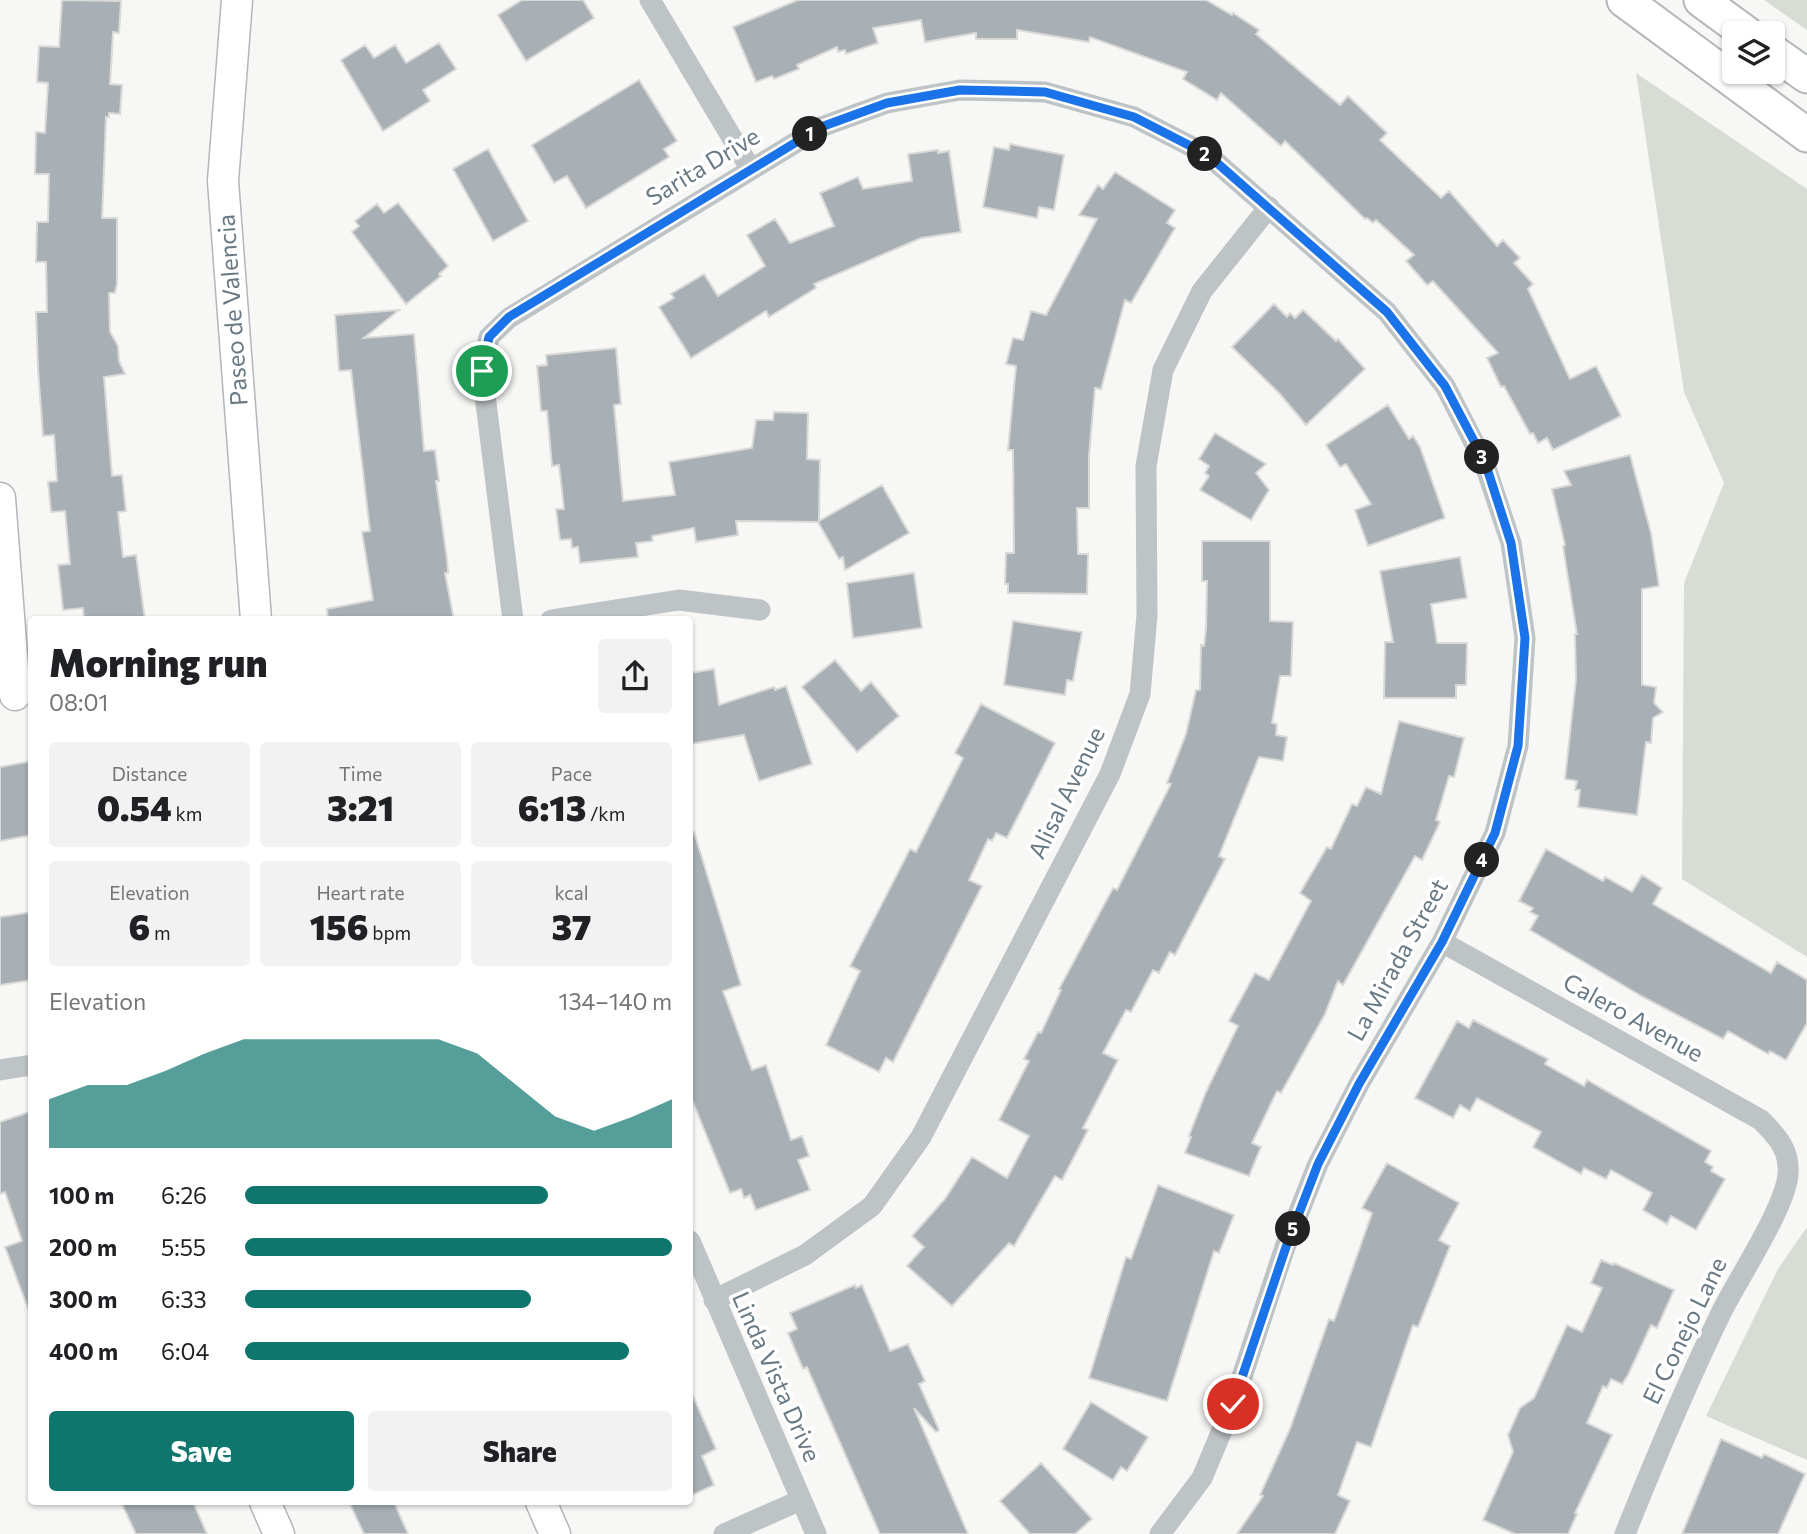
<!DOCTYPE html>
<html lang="en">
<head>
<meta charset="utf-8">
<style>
	:root { --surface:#fff; --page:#f2f2f2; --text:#202124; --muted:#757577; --accent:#0f766e }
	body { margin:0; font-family:Commissioner,sans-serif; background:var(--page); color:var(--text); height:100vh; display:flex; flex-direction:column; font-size:26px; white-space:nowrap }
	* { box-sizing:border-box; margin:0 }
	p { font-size:23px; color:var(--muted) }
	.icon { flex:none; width:38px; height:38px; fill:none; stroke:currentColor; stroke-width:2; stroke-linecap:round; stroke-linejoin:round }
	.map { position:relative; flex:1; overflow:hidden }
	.panel { position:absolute; left:28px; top:616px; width:665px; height:889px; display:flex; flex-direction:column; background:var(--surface); border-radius:7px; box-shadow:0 2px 5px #0004 }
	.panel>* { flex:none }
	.buttons { position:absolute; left:1722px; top:21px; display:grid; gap:14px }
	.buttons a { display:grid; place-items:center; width:63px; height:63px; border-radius:7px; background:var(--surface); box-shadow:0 2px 5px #0004; font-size:35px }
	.pin { position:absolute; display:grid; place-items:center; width:60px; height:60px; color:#fff; margin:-30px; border:4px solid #fff; border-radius:50%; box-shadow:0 2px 7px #0007 }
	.km { position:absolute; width:35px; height:35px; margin:-18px; border-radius:50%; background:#222; color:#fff; font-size:19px; line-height:35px; text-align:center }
	.round { display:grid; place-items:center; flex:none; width:74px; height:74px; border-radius:7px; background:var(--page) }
	.overview { display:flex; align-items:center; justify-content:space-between; height:119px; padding:0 21px }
	h1 { font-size:38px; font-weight:800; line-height:52px }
	.stats { display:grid; grid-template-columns:repeat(3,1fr); gap:10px; height:119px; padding:7px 21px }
	.stats div { display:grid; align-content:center; border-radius:7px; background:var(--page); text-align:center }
	.stats b { font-size:35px; font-weight:800 }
	.stats small { font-size:19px; font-weight:400 }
	.stats p { font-size:19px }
	.chart { height:196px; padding:14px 21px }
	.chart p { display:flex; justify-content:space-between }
	.chart svg { width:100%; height:126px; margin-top:7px; fill:var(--accent); opacity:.7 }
	.button { display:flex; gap:14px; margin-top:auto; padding:14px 21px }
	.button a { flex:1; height:80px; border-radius:7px; background:var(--accent); color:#fff; font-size:28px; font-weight:800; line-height:80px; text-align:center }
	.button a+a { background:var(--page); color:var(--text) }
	ul { padding:0 21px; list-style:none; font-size:23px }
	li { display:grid; grid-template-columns:112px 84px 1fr; align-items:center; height:52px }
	li i { height:18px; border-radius:9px; background:var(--accent) }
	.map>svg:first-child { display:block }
</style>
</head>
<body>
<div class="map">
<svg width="1807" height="1534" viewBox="0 0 1807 1534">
	<rect width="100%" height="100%" fill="#f7f7f5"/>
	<path fill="#d7dcd4" d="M1764,0H1807V30Z
		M1636,73L1807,189V957L1682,879L1684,583L1724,483L1684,392Z
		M1807,1227V1460L1706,1416L1778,1269Z"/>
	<path fill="#a8b0b5" stroke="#d9d9d7" stroke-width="2" d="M62,0L121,1L119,33L113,32L110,84L122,85L120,114L109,113V117H106L102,218H117V284L115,293H109L110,332L118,346L119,361L125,374L104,377L112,476L122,475L126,511L118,512L123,557L136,555L145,620H84L83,608L63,610L58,565L70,564L65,511L51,512L48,482L57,481L54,435L43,436L38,369L36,312H47L46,262H36L37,222H48L49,174H35L36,132L45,133L48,83L37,82L39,46L59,47Z
		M522,0H583L594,18L526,61L498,15Z
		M798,0H1206L1232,15L1233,13L1259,30L1256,34L1340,105L1348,96L1387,133L1380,140L1441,198L1449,191L1497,246L1503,240L1520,258L1514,263L1533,284L1528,289L1570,379L1596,366L1621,416L1553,450L1547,438L1538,443L1533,433L1530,434L1504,386L1501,387L1487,358L1498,353L1433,281L1427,285L1406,261L1414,255L1376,220L1373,223L1367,218L1365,219L1285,141L1281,146L1221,93L1217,100L1183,79L1187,72L1090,37L1089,42L1017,30V39H976V33L925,42L921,20L873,28L878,43L846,54L845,50L838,52L837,47L797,65L799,69L774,79L772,76L756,82L733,27Z
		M439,43L456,69L423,90L430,101L383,131L341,60L365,45L374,58L395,45L406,63Z
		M639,80L677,141L664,149L669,157L586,208L567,176L554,183L532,145Z
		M1010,144L1064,155L1054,210L1039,207L1037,218L983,207L994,147L1009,150Z
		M488,149L528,221L493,241L453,169Z
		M938,150V153L949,151L961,232L921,238L814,284L816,288L769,317L766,311L691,358L659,307L674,298L671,294L704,274L718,296L765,266L747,235L775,219L790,243L834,226L820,193L858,177L863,189L912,181L908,154Z
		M1115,172L1175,210L1167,223L1175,228L1131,303L1125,300L1101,389L1095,388L1089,456V508H1077L1078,554H1088L1087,594L1008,593V584H1005L1006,553H1014L1013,450H1008L1016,366L1006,364L1013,338L1023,340L1031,311L1046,315L1097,219L1079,215L1098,185L1103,189Z
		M398,203L448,266L439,274L441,276L406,304L352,232L359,226L355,221L377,204L384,213Z
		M1274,304L1287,317L1290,313L1295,318L1303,310L1336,341L1338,339L1365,369L1306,425L1280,394L1232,347Z
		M399,310L364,338L414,334L424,451L435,450L439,481H436L447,559L448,573H445L454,620H328L327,609L373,600L362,532L370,531L351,370L339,371L335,315Z
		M616,348L621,404L614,405L623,501L675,495L669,462L752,448L756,420H773L774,412L808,413L807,459L820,460L819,521L882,485L909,533L845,570L843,557L839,559L818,522L736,521L738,535L696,542L694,528L652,536L653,541L636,543L638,557L580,563L578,547L572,548L571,539L560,540L556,509H564L559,465L552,466L547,411H541L537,366L547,365L546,355Z
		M1388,405L1409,439L1413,436L1420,447L1445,518L1368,546L1355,510L1371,504L1346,464L1340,467L1326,445Z
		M1215,433L1266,464L1256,473L1269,490L1251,520L1200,490L1209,476L1205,473L1209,466L1199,459Z
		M1630,455L1651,533L1659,586L1642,589V685L1656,687L1654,703L1663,712L1653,718L1651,743L1646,742L1637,815L1578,807L1580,790H1575L1577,781L1565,779L1576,679L1575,634H1577L1563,546L1565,545L1552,489L1571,485L1564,471Z
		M1202,541H1270V621L1293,622L1291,676H1280L1272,723L1277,724L1276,735L1287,737L1283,761L1259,757L1219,856L1225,859L1175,955L1170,952L1159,973L1153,970L1131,1012L1126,1010L1103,1053L1118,1060L1083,1128L1088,1130L1062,1180L1055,1176L1014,1246L1009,1243L952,1306L907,1266L924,1247L912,1236L945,1199L972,1157L1007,1178L1029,1136L999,1120L1029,1061L1024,1059L1038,1032L1041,1033L1061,990L1059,989L1113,888L1117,890L1171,784L1167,783L1186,734L1196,690H1200L1201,645L1204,646L1206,629L1207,581H1202Z
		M1460,557L1467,598L1431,604L1437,643H1467L1466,685H1456V698H1384L1385,642H1393L1380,571Z
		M914,573L922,628L853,638L847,583Z
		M1013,621L1082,632L1073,681L1067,680L1065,695L1004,685Z
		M835,660L861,691L871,682L899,716L857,752L802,687Z
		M714,669L719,705L774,687L775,690L786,686L812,764L759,781L744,735L690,744V673Z
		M981,704L1055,743L1007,838L996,833L992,841L988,839L969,880L982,886L893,1062L886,1058L879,1072L826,1045L860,971L850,966L910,849L916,852L963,758L955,753Z
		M1399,721L1464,738L1454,777L1449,776L1436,820L1440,822L1422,860L1415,856L1343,985L1338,981L1325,1014L1281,1093L1277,1091L1252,1143L1261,1147L1249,1176L1185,1153L1191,1137L1189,1136L1206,1092L1238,1026L1229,1021L1255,973L1269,980L1311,901L1300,893L1327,847L1331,849L1352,804L1357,806L1366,787L1381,794Z
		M32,761V835L0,841V767Z
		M694,832L741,985L723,991L752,1070L766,1065L791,1140L802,1136L809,1156L798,1160L810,1190L756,1210L750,1195L744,1198L741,1189L730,1193L690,1095V833Z
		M1546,849L1603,881L1605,877L1632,892L1642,875L1662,888L1653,904L1771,973L1777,962L1807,980V1023L1786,1060L1770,1051L1768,1054L1728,1031L1723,1039L1643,997L1530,930L1538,916L1530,912L1533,908L1519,901Z
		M32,912V980L0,985V917Z
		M1473,1020L1548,1059L1545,1064L1584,1086L1587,1080L1711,1151L1705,1162L1713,1167L1711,1171L1725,1179L1696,1230L1671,1216L1667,1224L1643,1210L1652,1193L1611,1170L1606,1179L1584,1168L1581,1174L1533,1147L1541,1132L1477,1098L1470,1111L1460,1105L1453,1118L1415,1098L1457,1021L1469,1028Z
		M32,1111V1310L29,1311L5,1247L22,1241L5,1192L0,1194V1122Z
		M1387,1163L1459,1203L1439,1240L1450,1246L1418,1327L1413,1325L1371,1447L1357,1442L1338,1495L1350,1501L1335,1534H1237L1263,1496L1260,1495L1290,1429L1329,1319L1334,1321L1372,1213L1362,1208Z
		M1158,1185L1234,1215L1219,1253L1214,1251L1167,1401L1089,1378L1126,1257L1131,1259Z
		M1601,1260L1613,1265L1614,1263L1674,1290L1657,1328L1651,1325L1628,1375L1622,1384L1611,1379L1607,1388L1603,1386L1587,1423L1612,1435L1575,1513L1577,1514L1568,1534H1515L1483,1520L1513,1452L1508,1435L1520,1408L1534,1398L1567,1325L1582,1332L1602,1288L1591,1283Z
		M855,1285L856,1288L862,1285L890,1351L908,1344L925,1381L919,1384L939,1430L936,1432L914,1408L968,1534H880L807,1367L803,1369L788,1333L797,1329L790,1313Z
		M690,1389L716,1449L702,1456L714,1485L690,1496Z
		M1091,1402L1148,1437L1127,1471L1121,1467L1113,1480L1063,1449Z
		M1721,1439L1762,1458L1764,1454L1805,1474L1778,1534H1682Z
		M1041,1463L1092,1519L1075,1534H1030L1000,1501Z
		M121,1502H193L207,1534H136Z
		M349,1502H394L408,1534H364Z"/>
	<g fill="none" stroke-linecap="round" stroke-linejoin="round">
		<g stroke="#b1b7bb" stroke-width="33">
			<path id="secondary" d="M237,0L223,181L256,620
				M0,498L15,695
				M265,1502L279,1534
				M541,1502L555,1534"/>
		</g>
		<g stroke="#b2b7bb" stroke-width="37">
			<path id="primary" d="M1624,0L1807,135
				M1701,0L1746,33
				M1773,52L1807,76"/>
		</g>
		<path stroke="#bec3c6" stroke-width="21" d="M650,0L750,168
			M513,620L482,371L489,337L509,318L821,127L887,103L960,90L1045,92L1134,117L1208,155L1387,312L1445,386L1484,462L1511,543L1525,638L1518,746L1495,833L1442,942L1359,1084L1318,1164L1285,1247L1233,1404L1202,1478L1160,1534
			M551,620L679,600L760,610
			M1442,942L1761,1120C1777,1136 1790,1150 1788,1174C1786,1207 1737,1280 1721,1313C1686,1385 1655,1459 1625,1534
			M0,1070L32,1065
			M690,1241L816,1534
			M714,1300L805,1255L872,1206L921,1137L1110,774L1140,694L1147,615L1146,466L1163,370L1202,291L1269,207
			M724,1534L801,1500"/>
		<use href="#secondary" stroke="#fff" stroke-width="30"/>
		<use href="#primary" stroke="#fff" stroke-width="33"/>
	</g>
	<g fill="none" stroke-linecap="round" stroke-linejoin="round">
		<g stroke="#fff" stroke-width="14">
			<path id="route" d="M482,371L489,337L509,317L821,127L887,103L960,90L1045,92L1134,117L1208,155L1387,312L1445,386L1485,462L1511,543L1525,638L1518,746L1495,833L1442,942L1359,1084L1318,1164L1286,1247L1233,1404"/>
		</g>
		<use href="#route" stroke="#1a73e8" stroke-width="9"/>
	</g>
	<g text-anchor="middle" stroke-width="7" stroke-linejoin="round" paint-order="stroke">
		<g font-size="24" fill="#687984" stroke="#fff">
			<text transform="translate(703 167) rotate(-31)" y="8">Sarita Drive</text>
			<text transform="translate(233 310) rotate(-94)" y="8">Paseo de Valencia</text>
			<text transform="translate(1067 793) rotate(-64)" y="8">Alisal Avenue</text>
			<text transform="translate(1398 960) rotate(-61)" y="8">La Mirada Street</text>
			<text transform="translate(1633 1018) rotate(29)" y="8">Calero Avenue</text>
			<text transform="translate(1685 1331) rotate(-64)" y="8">El Conejo Lane</text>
			<text transform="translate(776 1377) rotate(66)" y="8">Linda Vista Drive</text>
		</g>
	</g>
</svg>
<div class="buttons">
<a><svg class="icon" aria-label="layers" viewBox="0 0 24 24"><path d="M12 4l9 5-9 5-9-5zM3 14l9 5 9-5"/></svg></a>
</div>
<div class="pin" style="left:482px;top:371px;background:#1e9e55"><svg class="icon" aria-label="arrive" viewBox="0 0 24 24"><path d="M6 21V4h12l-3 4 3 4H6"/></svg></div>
<div class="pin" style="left:1233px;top:1404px;background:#d93025"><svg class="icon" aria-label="check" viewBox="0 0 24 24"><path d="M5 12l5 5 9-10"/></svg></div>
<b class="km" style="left:810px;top:134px">1</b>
<b class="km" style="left:1205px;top:154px">2</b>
<b class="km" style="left:1482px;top:457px">3</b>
<b class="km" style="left:1482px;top:860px">4</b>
<b class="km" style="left:1293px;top:1229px">5</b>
<section class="panel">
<div class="overview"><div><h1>Morning run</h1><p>08:01</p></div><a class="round"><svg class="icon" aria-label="share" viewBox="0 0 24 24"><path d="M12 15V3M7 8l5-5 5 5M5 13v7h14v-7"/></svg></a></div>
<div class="stats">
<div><p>Distance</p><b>0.54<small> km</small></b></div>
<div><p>Time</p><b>3:21</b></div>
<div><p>Pace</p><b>6:13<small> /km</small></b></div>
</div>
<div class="stats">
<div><p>Elevation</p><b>6<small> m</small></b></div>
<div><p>Heart rate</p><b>156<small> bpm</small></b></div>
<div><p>kcal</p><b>37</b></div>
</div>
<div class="chart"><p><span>Elevation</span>134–140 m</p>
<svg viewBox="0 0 160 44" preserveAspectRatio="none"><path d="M0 44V27L10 22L20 22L30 17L40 11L50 6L60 6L70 6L80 6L90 6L100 6L110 11L120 22L130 33L140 38L150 33L160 27V44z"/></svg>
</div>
<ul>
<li><b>100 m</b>6:26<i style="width:71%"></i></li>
<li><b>200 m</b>5:55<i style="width:100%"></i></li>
<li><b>300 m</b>6:33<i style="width:67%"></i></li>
<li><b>400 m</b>6:04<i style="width:90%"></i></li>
</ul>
<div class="button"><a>Save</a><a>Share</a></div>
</section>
</div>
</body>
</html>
